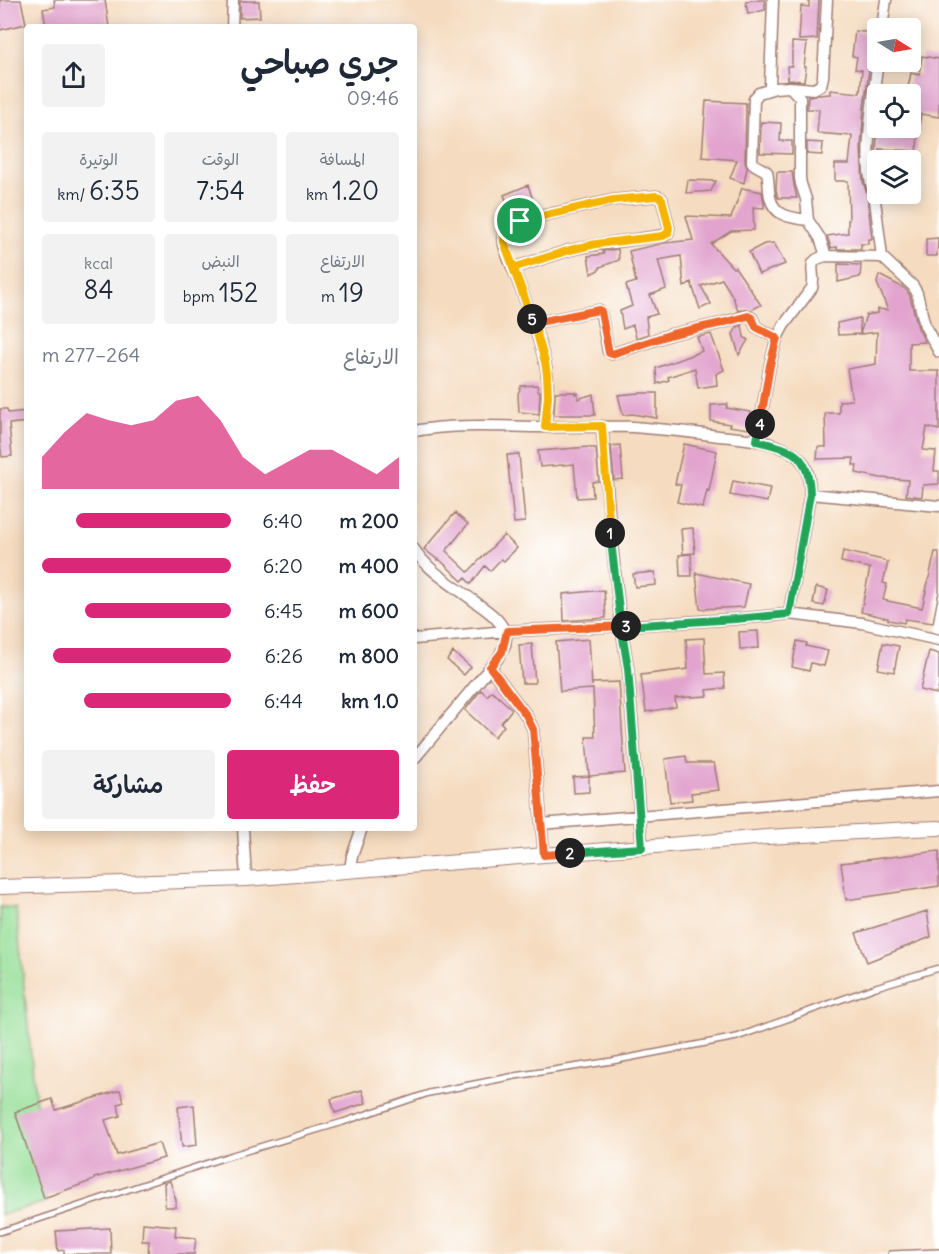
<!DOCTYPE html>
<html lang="ar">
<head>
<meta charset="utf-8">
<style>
	:root { --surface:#fff; --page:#f2f2f3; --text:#1f2937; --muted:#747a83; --accent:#db2777 }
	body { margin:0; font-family:Delius,"Playpen Sans Arabic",sans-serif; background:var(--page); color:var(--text); direction:rtl; height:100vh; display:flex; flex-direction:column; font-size:22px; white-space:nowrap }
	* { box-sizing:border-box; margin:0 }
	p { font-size:20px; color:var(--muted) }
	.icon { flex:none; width:33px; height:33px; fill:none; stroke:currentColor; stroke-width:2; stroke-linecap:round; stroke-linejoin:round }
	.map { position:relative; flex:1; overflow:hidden; direction:ltr }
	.side { position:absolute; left:24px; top:24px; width:393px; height:807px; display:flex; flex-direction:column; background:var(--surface); border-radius:6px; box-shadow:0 3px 15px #0003; direction:rtl }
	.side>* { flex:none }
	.needle { width:39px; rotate:101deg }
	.tools { position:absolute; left:867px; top:18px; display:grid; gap:12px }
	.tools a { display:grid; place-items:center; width:54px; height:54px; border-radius:6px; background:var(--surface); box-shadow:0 3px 15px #0003; font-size:30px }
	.pin { position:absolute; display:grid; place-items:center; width:51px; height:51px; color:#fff; margin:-26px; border:3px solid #fff; border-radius:50%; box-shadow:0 2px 6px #0007 }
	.km { position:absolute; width:30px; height:30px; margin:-15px; border-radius:50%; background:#222; color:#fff; font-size:16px; line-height:30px; text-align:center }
	.round { display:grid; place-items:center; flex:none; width:63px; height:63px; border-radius:6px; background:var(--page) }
	.head { display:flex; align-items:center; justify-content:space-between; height:102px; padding:0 18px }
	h1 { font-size:33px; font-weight:600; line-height:45px }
	.figures { display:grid; grid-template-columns:repeat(3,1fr); gap:9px; height:102px; padding:6px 18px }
	.figures div { display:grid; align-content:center; border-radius:6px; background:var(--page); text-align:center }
	.figures b { font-size:26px; font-weight:600 }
	.figures small { font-size:16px; font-weight:400 }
	.figures p { font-size:16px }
	.chart { height:168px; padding:12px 18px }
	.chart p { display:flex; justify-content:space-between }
	.chart svg { width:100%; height:108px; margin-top:6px; fill:var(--accent); opacity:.7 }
	.button { display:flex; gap:12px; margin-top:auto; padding:12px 18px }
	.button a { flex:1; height:69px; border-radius:6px; background:var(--accent); color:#fff; font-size:24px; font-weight:600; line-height:69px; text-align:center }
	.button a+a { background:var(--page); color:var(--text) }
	ul { padding:0 18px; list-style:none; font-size:20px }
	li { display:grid; grid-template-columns:96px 72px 1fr; align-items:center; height:45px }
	li i { height:15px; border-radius:8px; background:var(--accent) }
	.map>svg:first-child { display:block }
</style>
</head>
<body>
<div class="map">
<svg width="939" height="1254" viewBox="0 0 939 1254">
	<rect width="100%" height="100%" fill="#fff"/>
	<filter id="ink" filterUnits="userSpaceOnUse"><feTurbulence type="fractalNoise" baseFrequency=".0167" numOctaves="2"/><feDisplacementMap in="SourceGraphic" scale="12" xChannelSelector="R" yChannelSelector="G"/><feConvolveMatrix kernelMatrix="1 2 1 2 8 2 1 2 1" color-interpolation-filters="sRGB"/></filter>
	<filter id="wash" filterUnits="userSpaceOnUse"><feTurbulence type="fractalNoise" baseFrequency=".008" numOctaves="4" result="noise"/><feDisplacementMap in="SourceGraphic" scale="24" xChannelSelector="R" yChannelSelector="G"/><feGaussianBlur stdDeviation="1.35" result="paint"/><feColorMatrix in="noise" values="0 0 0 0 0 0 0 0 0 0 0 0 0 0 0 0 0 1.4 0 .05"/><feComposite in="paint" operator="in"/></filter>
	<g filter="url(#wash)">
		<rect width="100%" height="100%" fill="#f5dbbf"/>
		<path fill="#98df99" stroke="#717f62" stroke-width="1.5" d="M0,907L16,908L46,1202L0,1215Z"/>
		<g id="blocks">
			<path fill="#e2a4ce" d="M0,0H21L26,24L0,30Z
				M54,0H105L109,27H46L43,9L55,7Z
				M752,0H765V10L748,14L746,2Z
				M809,0H819L817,39L799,40L801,6L809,7Z
				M240,1H259L260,17L240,18Z
				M855,31L874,33L864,108L861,147L863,181L867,194L872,239H868V244H861V249H837V247L831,248L827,236L848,233V220H849L848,181H835V164H849L852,136L817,133L819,109H807L808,96L830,94V90L860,93L862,70L855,69L857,57L852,56Z
				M792,42L807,43L804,67H806L804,81L788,80L787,66H792Z
				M922,56L939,59V117L921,114L918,133L917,151L879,149L878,178L876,148L878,125V128H910V93L907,92L911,73L919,75Z
				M706,101L746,103L745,162L747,168L744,183L730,178L737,160L702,157Z
				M761,122L781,123L780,141H792V154L760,153Z
				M807,142L823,143L822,155L807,154Z
				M777,172H792L794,185L797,198H778L776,190Z
				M688,180L716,181L711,191L686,193Z
				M528,185L535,206L512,215L504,195Z
				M742,188L762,192L764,203V208L753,207L754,230L731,231L711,244L733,268L735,267L761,305L751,310L745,309L738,311L733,297L722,279L701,286L711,304L700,309L691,282L684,287L681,256L658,260L666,289L650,295L657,314L646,317L648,334L636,338L633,325L623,329L620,311L632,306L626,285L636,282L629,251L664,243L693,240L686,216L731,218Z
				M938,238L937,256H926V239Z
				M774,243L785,264L759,274L749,252L764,244Z
				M618,249L619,260L600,267V269L591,274L588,256L604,254L603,251Z
				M838,264L861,265L860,277L838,282Z
				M879,275L904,288L907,291L910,296L918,328L925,342L909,343V371H939V430L927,427L923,450L936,451L934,471H939V484L923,485L922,497L906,495L908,480L881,478L856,473L857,465H853L854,458L817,459L818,447H826L825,413H839V401L852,400L847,369L876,364L877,332L860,334L866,315L877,313V309L888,310L877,283Z
				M860,318V334L838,335L837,323Z
				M742,325L744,337L748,340L739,355L733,334L737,327Z
				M711,334L724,370L716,374L717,385L698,388L695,368L668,377L669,380L657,384L656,368L702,351L697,337Z
				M537,385L538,391H540L539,414L519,412L518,394L521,386Z
				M555,392H575V394L578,393V399L593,394L595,415H554Z
				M638,393H657V418L632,414L623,415L618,395Z
				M728,404L726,408L751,412L748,429L729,426L730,424L711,421V405Z
				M0,409H7L8,413L27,411V422L9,424L12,456L2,457L0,442Z
				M684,444L717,451L709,491L707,490L703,508L677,502L681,485L675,484Z
				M620,445L623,479L614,480L611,446Z
				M589,447L590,448H596L599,481L592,482L593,497L577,498L574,464L540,467L538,451Z
				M519,454L525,522L514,523L507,455Z
				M733,481L770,488L767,502L730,495Z
				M455,513L468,524L446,551L468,572L504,535L517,548L504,561L501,559L490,571L485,566L471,584L465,578L462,581L439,559L438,560L424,549Z
				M693,528L695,553L683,554L681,529Z
				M843,551L883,560V561L888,562L883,583L887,584L883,600L922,608L935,552H939V591L933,623L905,619L904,623L888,620V618L861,612L870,568L841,562Z
				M691,554L692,576H680L679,555Z
				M655,572L656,585L635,587L633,574Z
				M696,573L749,584L744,607L700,609Z
				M816,587L828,590L824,606L813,604Z
				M604,590L606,618L564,621L563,594Z
				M758,631L759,648L740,649L739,632Z
				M704,638L706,674L724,673L725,688L707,690L708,696L675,698L676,707L646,712L641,675L688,669L686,639Z
				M589,639L592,686V683L619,682L625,773L589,776L586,737H595L593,689L560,691L556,642Z
				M797,641L807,643L806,646L828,651L824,666L811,663L809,671L792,667Z
				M883,643L899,646L894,672L878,669Z
				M532,644L535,683H522L519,645Z
				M929,651L939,654V686L937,694L920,690Z
				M453,652L471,667L464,675L447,660Z
				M481,690L487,696L492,691L512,709L501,723L504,726L494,737L465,710Z
				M686,756L687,763H714L719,790L691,793L692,800L670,802L665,759Z
				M589,776V792L574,793L573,777Z
				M939,851V886L846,900L841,863Z
				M927,911L931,937L867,962L856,933Z
				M120,1090L124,1102L118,1104L120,1116L105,1120L117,1155L159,1143L164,1158L94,1178V1180L44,1198L15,1112L52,1099L56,1110Z
				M362,1090L366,1103L335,1113L331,1099Z
				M194,1105L197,1145L182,1147L178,1107Z
				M170,1181L176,1200V1207H165L164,1183Z
				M143,1223L176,1226L175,1236L196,1238L194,1254H148L149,1241H142Z
				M110,1228L111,1254H64V1250L58,1251L56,1231Z"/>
		</g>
	</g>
	<g filter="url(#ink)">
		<use href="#blocks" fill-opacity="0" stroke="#a07d75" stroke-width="1.5"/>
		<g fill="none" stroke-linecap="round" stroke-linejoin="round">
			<g stroke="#a07d75" stroke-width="8">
				<path id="service" d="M0,1232L226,1157L343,1122L429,1093L515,1076L612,1061L737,1037L876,987L939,968
					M891,1254L939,1252"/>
			</g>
			<g stroke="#a07d75" stroke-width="13">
				<path id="minor" d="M773,0L770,86L775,88L759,93L754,99L752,162C755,167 763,168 767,172C769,180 768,188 770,197C774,216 791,218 808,220L820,238L826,256
					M232,27L233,0
					M882,28L886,0
					M878,61C874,91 861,167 874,192L882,257
					M790,87L814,89L821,85L823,77L827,0
					M775,88L790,87L800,98V178L801,184L806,199L808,220
					M513,268L570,250L595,245L666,235L668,233L669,228L662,199L660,197L656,196L613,200L514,222C508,225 504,230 503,236C503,249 511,264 516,276C527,304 538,333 545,363C550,384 547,406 545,427
					M534,323L599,310L601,313L608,351L612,354L672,334L722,323L746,316L752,318L756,327L777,338
					M602,426L611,536L621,626L628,668L642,847
					M414,431C458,423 502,427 546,427C575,427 604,426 633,427C662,429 690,432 719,436C742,438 775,441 794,454C809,464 809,478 810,494L789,614
					M757,441L770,365L777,338L784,325L812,288C817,272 803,261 826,256L882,257L913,286L917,293L925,326L939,352
					M810,494L939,506
					M414,549C428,571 453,585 474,601C486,610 498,617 504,630L507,631L505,645L498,658L414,759
					M414,639L507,631L621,626L735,619L789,614L862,623L939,640
					M490,667L526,715L533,729L544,855
					M541,824L939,791
					M243,828L246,879
					M350,870L352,856L362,828"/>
			</g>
			<g stroke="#a07d75" stroke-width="16">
				<path id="tertiary" d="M0,887L246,879L767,837L912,829L939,828"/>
			</g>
			<use href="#service" stroke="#fff" stroke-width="5"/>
			<use href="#minor" stroke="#fff" stroke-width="10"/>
			<use href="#tertiary" stroke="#fff" stroke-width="14"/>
		</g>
	</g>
	<g fill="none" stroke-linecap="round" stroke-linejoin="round" filter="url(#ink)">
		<g stroke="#fff" stroke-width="12">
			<path id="split-1" d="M520,221C508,224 503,230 504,242L534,323L545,362L547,375L548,396L545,427L602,426L610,533"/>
		</g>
		<g stroke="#fff" stroke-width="12">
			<path id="split-2" d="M570,853L642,848L628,668L621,626L610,533"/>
		</g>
		<g stroke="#fff" stroke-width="12">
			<path id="split-3" d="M570,853L544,855L533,729L526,715L490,667L502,652L507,631L626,626"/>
		</g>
		<g stroke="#fff" stroke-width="12">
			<path id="split-4" d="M626,626L735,619L789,614L810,494C809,453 793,450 757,441L760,424"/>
		</g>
		<g stroke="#fff" stroke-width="12">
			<path id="split-5" d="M532,319L534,323L599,310L601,311L609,353L612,354L672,334L722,323L748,316L752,318L756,327L777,338L770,365L760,424"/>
		</g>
		<g stroke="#fff" stroke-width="12">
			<path id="split-6" d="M520,221L613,200L656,196L660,197L662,199L669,228L668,233L663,236L596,244L570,250L513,268L532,319"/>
		</g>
		<use href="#split-1" stroke="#f5b400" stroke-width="8"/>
		<use href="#split-2" stroke="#22a559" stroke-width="8"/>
		<use href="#split-3" stroke="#f0652b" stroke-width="8"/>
		<use href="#split-4" stroke="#22a559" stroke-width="8"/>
		<use href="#split-5" stroke="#f0652b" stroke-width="8"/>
		<use href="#split-6" stroke="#f5b400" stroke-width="8"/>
	</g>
</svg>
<div class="tools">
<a><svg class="needle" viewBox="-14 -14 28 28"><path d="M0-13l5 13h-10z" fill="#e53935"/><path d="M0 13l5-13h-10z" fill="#747a83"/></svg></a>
<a><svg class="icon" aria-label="locate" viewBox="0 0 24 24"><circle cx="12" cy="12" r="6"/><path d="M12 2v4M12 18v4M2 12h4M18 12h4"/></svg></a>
<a><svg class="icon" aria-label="layers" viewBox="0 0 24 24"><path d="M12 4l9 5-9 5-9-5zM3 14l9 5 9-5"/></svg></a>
</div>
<div class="pin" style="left:520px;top:221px;background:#1e9e55"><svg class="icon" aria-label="arrive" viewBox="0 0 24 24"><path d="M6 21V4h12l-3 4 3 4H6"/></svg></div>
<b class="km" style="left:610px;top:533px">1</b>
<b class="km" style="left:570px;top:853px">2</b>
<b class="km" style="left:626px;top:626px">3</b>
<b class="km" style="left:760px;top:424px">4</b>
<b class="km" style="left:532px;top:319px">5</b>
<section class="side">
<div class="head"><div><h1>جري صباحي</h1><p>09:46</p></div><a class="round"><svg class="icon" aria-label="share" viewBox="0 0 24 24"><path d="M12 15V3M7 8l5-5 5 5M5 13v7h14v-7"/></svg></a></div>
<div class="figures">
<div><p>المسافة</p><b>1.20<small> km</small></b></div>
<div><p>الوقت</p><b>7:54</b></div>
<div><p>الوتيرة</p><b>6:35<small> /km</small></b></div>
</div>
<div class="figures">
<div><p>الارتفاع</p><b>19<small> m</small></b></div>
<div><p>النبض</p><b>152<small> bpm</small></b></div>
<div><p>kcal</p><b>84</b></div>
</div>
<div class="chart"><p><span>الارتفاع</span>264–277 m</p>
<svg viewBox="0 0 160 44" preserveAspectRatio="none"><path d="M0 44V31L10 21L20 13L30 16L40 18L50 16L60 8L70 6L80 16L90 31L100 38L110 33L120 28L130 28L140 33L150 38L160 31V44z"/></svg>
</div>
<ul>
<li><b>200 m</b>6:40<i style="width:82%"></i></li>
<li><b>400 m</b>6:20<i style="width:100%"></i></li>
<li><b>600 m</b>6:45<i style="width:77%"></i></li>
<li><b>800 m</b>6:26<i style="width:94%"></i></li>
<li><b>1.0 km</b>6:44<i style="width:78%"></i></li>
</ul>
<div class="button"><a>حفظ</a><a>مشاركة</a></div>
</section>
</div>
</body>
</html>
